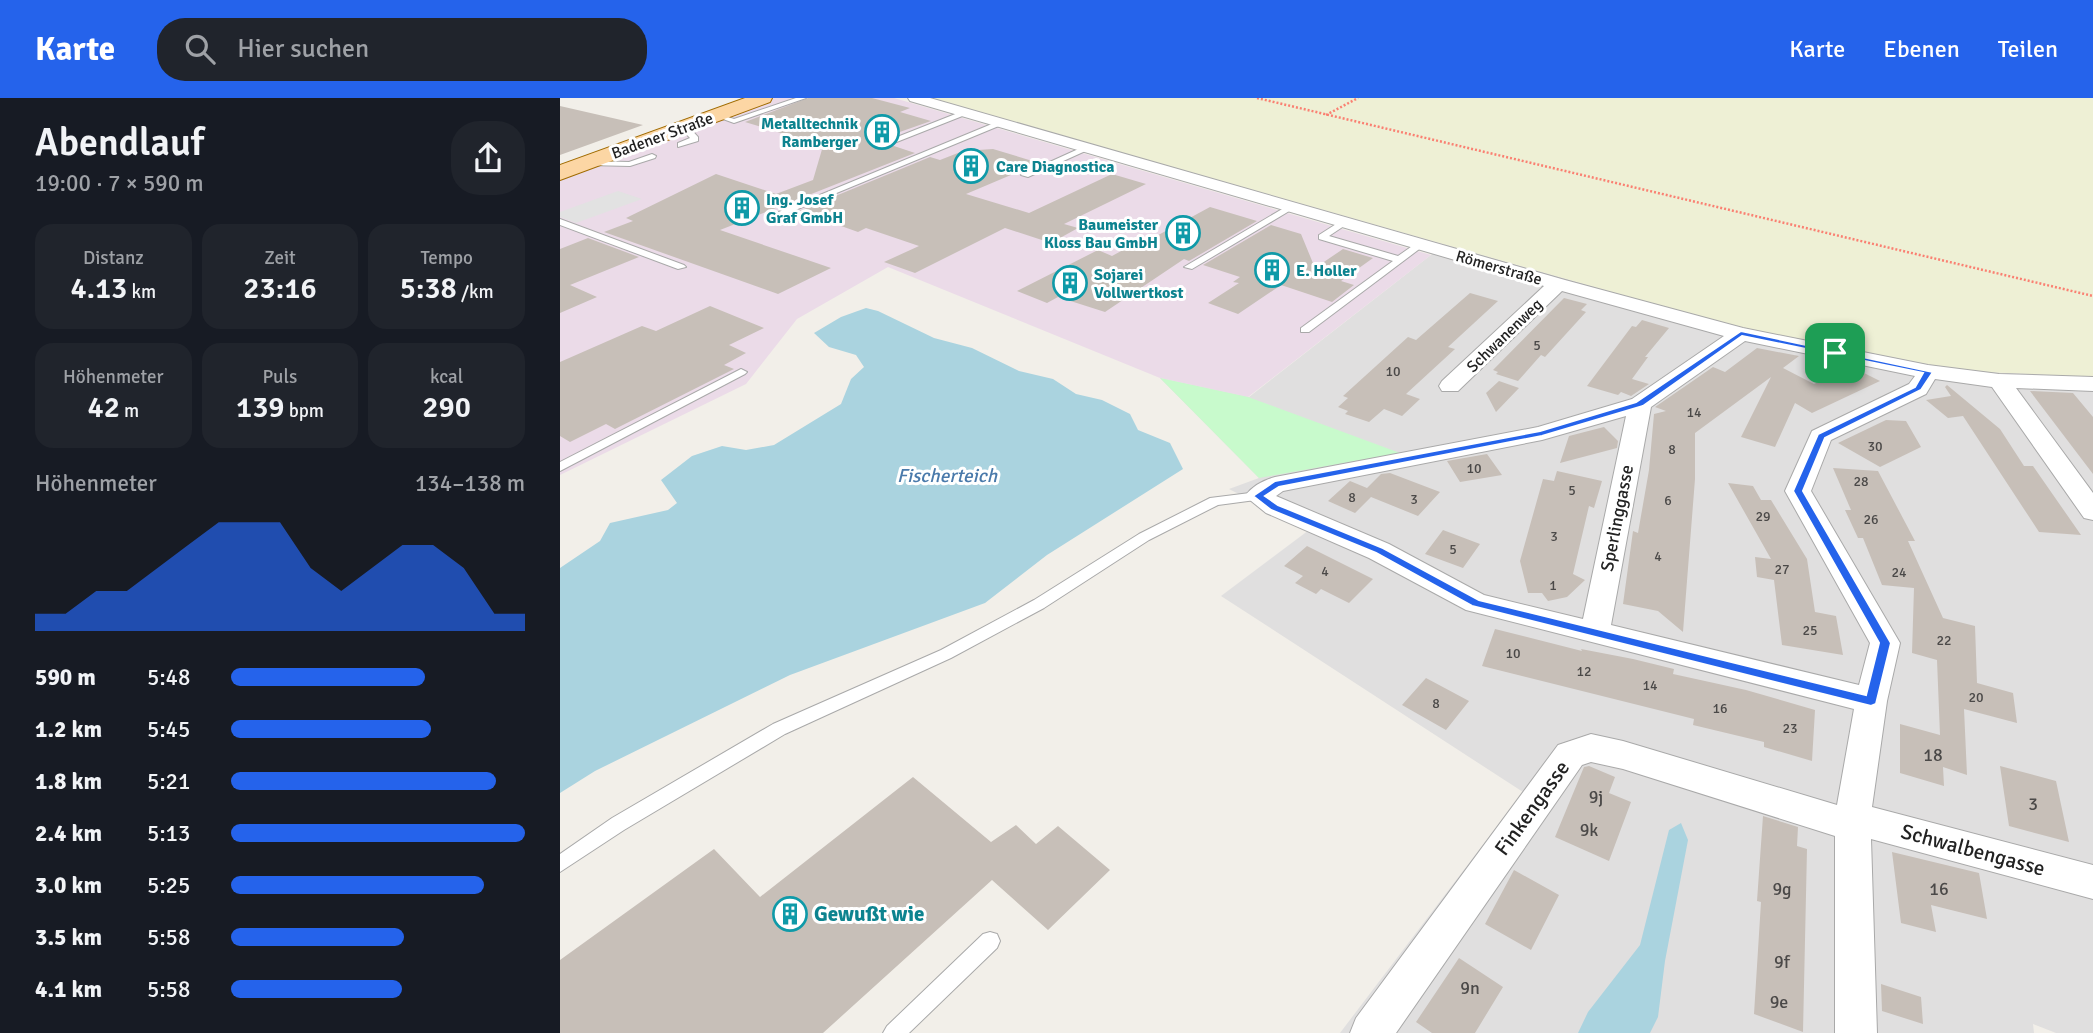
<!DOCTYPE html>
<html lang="de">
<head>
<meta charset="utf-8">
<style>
	:root { --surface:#171b24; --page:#20242c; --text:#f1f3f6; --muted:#9ea1a6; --accent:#2563eb }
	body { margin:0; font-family:Signika,sans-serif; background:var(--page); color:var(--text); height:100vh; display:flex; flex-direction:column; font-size:26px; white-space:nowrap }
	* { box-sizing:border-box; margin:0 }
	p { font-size:23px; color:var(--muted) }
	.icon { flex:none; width:38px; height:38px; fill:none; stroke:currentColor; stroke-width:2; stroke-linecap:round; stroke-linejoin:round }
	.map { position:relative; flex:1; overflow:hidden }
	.panel { display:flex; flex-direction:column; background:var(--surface); width:560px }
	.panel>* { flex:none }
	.pin { position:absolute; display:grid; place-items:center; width:60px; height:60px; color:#fff; margin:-30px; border-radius:14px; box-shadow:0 4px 10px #0006 }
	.round { display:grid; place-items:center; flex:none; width:74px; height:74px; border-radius:28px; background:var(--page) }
	.head { display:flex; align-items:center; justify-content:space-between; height:119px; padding:0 35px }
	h1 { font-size:38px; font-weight:600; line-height:52px }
	.metrics { display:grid; grid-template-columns:repeat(3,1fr); gap:10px; height:119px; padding:7px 35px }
	.metrics div { display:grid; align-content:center; border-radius:18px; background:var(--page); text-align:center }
	.metrics b { font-size:30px; font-weight:600 }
	.metrics small { font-size:19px; font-weight:400 }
	.metrics p { font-size:19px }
	.chart { height:196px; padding:14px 35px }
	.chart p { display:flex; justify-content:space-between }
	.chart svg { width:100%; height:126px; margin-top:7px; fill:var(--accent); opacity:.7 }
	ul { padding:0 35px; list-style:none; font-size:23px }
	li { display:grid; grid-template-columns:112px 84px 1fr; align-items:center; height:52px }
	li i { height:18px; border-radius:9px; background:var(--accent) }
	header { display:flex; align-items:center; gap:42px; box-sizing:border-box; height:98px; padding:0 35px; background:var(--accent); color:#fff }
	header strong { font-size:33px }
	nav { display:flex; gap:38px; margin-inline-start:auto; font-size:24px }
	.search { width:490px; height:63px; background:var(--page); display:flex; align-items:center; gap:18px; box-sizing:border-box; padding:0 24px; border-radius:28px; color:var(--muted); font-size:26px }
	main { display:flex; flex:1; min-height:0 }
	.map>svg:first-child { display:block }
</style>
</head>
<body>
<header>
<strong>Karte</strong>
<div class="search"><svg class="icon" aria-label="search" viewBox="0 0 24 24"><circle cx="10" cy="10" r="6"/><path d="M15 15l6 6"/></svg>Hier suchen</div>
<nav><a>Karte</a><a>Ebenen</a><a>Teilen</a></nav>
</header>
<main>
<section class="panel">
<div class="head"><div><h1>Abendlauf</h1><p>19:00 · 7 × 590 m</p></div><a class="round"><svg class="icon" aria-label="share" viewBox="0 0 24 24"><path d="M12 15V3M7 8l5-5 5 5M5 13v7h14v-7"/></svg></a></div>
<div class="metrics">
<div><p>Distanz</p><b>4.13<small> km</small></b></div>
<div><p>Zeit</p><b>23:16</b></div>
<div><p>Tempo</p><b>5:38<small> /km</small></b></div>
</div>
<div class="metrics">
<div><p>Höhenmeter</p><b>42<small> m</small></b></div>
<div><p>Puls</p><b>139<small> bpm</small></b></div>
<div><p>kcal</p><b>290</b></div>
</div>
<div class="chart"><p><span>Höhenmeter</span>134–138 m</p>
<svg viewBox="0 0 160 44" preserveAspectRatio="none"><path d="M0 44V38L10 38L20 30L30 30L40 22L50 14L60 6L70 6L80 6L90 22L100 30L110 22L120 14L130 14L140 22L150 38L160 38V44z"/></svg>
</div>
<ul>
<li><b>590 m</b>5:48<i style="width:66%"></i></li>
<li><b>1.2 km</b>5:45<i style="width:68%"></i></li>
<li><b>1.8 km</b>5:21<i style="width:90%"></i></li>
<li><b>2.4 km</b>5:13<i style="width:100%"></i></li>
<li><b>3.0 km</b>5:25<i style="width:86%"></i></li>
<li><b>3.5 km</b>5:58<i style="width:59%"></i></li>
<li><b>4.1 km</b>5:58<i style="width:58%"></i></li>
</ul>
</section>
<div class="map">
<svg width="1533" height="935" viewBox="0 0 1533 935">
	<rect width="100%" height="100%" fill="#f2efe9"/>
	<path fill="#e0dfdf" d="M885,146L1175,229L1403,273L1533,279V935H1496L1473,926L1474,935H780L963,694L661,498L749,432L669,391L699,380L600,280L689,299Z"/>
	<path fill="#ebdbe8" d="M213,0H334L871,157L688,299L600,280L328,169L237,221L186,286L0,377V78Z"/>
	<path fill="#eef0d5" d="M370,0H1533V279L1404,273L1175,229Z"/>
	<path fill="#c8facc" d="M600,280L688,299L840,355L699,380Z"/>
	<path fill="#e2e2e2" d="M58,93L82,101L16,125L0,119V114Z"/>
	<path fill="#aad3df" d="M306,210L318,213L374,240L412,250L459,273L493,281L516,296L542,302L570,316L578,332L610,345L623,371L487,457L425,505L230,577L35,673L0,695V470L40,443L50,425L108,412L117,405L101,382L132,358L162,348L186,352L214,347L281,306L291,281L304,269L296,257L269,249L254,235L281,219Z
		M1121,725L1128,742L1105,863L1098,919L1090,935H1018L1028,914L1080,847L1109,732Z"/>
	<path fill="#c7bfb8" d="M248,0H312L350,10L340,14L371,23L317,42L321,48H334L355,55L160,132L271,170L218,196L44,134L73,123L66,120L156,76L216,96L253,82L263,48L185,24Z
		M0,8L83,27L0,57Z
		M433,51L479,65L406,96L469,115L552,76L586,86L504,126L518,130L491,145L445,130L355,175L324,164L359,148L306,130L298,134L239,113L370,59L380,62L403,53Z
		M650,109L697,123L629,163L624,161L545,214L498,199L487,205L457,193L538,152L552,158L574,146L578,148Z
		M711,127L741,136L755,170L783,151L813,160L781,183L794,187L772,204L721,187L678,216L648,205L679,185L673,184L680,179L643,167Z
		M28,140L79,159L10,187L37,199L0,215V151Z
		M910,195L938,203L888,249L895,251L846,296L860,301L842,318L824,311L809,324L785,316L788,313L778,309L788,300L783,298L848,239L856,242Z
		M1004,200L1027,206L1021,212L1026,214L985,259L981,257L958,283L936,276L938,274L933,272Z
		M150,208L204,230L169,247L186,255L164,267L174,271L55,331L46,326L10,344L0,338V264L82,228L96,233Z
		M1082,222L1109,230L1085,259H1088L1072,281L1089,286L1071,298L1061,294L1058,297L1027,288L1072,228L1076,229Z
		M1197,250L1239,258L1223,270L1254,286L1292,269L1320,283L1252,315L1235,305L1215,349L1181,339L1211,279L1135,335V381L1123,534L1098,513L1063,506L1073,433L1078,435L1089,372L1094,316L1106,313L1095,309L1153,269L1165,274Z
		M939,283L959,290L936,314L926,295Z
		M1387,287L1440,331L1464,368H1473L1521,437L1479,434L1403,318L1388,320L1366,302L1391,298L1385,289Z
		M1470,293L1513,295L1533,319V376Z
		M1326,322L1346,323L1361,349L1320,369L1278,345Z
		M1044,329L1058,343L1057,350L1000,365L1009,338Z
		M927,356L942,377L900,384L887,363Z
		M1273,370L1318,373L1355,443H1348L1383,520L1415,528L1417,585L1453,595L1457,625L1404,611L1407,677L1383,669L1384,688L1340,675V626L1380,637L1377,562L1352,555L1354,490L1322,487L1303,440H1298L1285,412H1291Z
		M997,373L1042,383L1034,410L1029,408L1013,476L1025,482L1007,499L988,503L982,495H968L960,463L983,381L994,383Z
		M830,375L880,394L858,418L811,399L795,415L768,403L790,383L807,390L821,376Z
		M1168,385L1193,388L1201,402H1211L1247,461L1255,514L1276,518L1283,557L1222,547L1214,482L1197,479L1195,459L1211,461Z
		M883,432L920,446L903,470L865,456Z
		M747,448L813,481L789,505L761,491L756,496L735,485L743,478L724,468Z
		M935,531L1022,553L1021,551L1073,561L1114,571L1113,576L1186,592L1255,612L1252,663L1204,649V644L1133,627L1134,621L922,568Z
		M866,580L909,603L886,632L842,607Z
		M1029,668L1055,679L1049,695L1071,704L1049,763L995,739L1024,669Z
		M1440,668L1496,683L1509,744L1449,728Z
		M353,679L431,744L456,727L476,746L498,728L550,772L488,832L432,782L263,935H0V862L154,751L200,799Z
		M1203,718L1238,729L1237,748L1247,751L1243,934L1194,916L1201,804L1197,803Z
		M1332,754L1419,775L1427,821L1371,807L1376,834L1341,825Z
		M954,772L999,797L971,852L925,826Z
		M899,860L943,889L915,935H872L856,924Z
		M1321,886L1361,899L1363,926L1322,913Z"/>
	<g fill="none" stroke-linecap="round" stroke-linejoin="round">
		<g stroke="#a9a9a9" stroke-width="2">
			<path id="lane" d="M236,0H246L174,25L152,17L156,15L174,21Z
				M403,13L410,15L329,47L322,45Z
				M439,23L446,25L216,120L209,118Z
				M121,27H127L138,39V43L118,49V45L130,40L120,29Z
				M525,48L532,50L468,79L461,77Z
				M92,56L96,58L95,60L70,68L28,67L24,65L28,63L69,64Z
				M729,107L736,109L632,171L624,169Z
				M0,121L124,167L126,169L118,171L0,127Z
				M784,121L788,124L787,126L769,138L838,158L858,144L866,146L749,234H741V230L833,163L759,141V137Z
				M181,271L187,274L185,276L0,373V364Z
				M698,394L704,398L703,401L658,407L589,442L484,510L391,560L225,636L64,732L0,774V756L52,720L213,626L381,552L474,502L579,436L650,400Z
				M430,834L437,836L440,843L437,850L349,935H323L327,928L423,836Z"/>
		</g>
		<g stroke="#a9a9a9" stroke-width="2">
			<path id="street" d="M348,0H370L1005,182L1183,230L1368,267L1439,276L1533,279V293L1456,290L1533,395V422L1524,420L1432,289L1375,281L1366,296L1271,342L1251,393L1340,545L1327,603L1312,709L1533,767V801L1311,741L1317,935H1275V738L1063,671L1031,664L1022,667L836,935H790L796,920L998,647L1031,636L1063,643L1277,707L1294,611L906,512L809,460L706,415L685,398C692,388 704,382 715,379L978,329L1072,301L1164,238L1002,193L898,293H882L879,288L882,283L984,188L350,3ZM1185,243L1355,278L1349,286L1252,333L1225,393L1310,545L1299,587L1051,527L1091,309ZM1066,318L1023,521L924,497L829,446L716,398L723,393L982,342Z"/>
		</g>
		<g stroke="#a06b00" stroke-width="2">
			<path id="primary" d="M185,0H212L210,4L0,82V67Z"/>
		</g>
		<path stroke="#fa8072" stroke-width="2.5" stroke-dasharray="2 2" stroke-linecap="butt" d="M697,0L1533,198
			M766,17L798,0"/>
		<use href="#lane" fill="#fff" fill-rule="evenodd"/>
		<use href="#street" fill="#fff" fill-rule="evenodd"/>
		<use href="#primary" fill="#fcd6a4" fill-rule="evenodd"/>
	</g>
	<path fill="#2563eb" stroke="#fff" stroke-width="2" fill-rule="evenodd" d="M1181,233L1373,274L1361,292L1265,340L1243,393L1331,545L1316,606L1311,608L912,508L816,455L711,412L693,398L715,383L980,333L1076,304ZM1182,238L1363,275L1355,289L1258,336L1233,393L1319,545L1306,597L919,502L823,450L718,407L705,398L719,389L982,338L1083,308Z"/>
	<defs>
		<g id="building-ring" transform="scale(1.75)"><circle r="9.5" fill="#fff" stroke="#0f9aa8" stroke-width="1.5"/><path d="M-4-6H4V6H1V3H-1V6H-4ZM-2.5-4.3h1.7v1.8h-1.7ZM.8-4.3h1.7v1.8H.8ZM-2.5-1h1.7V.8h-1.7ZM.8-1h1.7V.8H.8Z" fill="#0f9aa8"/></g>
	</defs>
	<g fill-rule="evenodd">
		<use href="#building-ring" x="322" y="34"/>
		<use href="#building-ring" x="411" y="68"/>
		<use href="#building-ring" x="182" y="110"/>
		<use href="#building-ring" x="623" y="135"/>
		<use href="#building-ring" x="712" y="172"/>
		<use href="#building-ring" x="510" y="185"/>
		<use href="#building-ring" x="230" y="816"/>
	</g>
	<g text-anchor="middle" stroke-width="6" stroke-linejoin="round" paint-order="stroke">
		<g font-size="14" fill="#4b4948">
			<text x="977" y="252">5</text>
			<text x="833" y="278">10</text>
			<text x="1134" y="319">14</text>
			<text x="1315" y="353">30</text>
			<text x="1112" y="356">8</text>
			<text x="914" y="375">10</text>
			<text x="1301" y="388">28</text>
			<text x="1012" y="397">5</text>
			<text x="792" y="404">8</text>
			<text x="854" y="406">3</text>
			<text x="1108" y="407">6</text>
			<text x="1203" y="423">29</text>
			<text x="1311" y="426">26</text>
			<text x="994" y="443">3</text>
			<text x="893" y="456">5</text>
			<text x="1098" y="463">4</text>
			<text x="1222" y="476">27</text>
			<text x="765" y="478">4</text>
			<text x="1339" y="479">24</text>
			<text x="993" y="492">1</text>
			<text x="1250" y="537">25</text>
			<text x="1384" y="547">22</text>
			<text x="953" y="560">10</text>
			<text x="1024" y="578">12</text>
			<text x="1090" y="592">14</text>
			<text x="1416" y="604">20</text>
			<text x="876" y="610">8</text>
			<text x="1160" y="615">16</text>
			<text x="1230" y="635">23</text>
		</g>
		<g font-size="16" font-weight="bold" fill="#0d838f" stroke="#fff" text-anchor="start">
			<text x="298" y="31" text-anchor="end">Metalltechnik<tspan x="298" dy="18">Ramberger</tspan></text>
			<text x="436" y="74">Care Diagnostica</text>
			<text x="206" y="107">Ing. Josef<tspan x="206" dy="18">Graf GmbH</tspan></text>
			<text x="598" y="132" text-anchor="end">Baumeister<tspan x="598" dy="18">Kloss Bau GmbH</tspan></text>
			<text x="736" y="178">E. Holler</text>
			<text x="534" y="182">Sojarei<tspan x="534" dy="18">Vollwertkost</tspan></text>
		</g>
		<g font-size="16" fill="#222" stroke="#fff">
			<text transform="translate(102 37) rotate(-20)" y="6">Badener Straße</text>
			<text transform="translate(939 169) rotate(16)" y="6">Römerstraße</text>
			<text transform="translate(944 237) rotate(-44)" y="6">Schwanenweg</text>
		</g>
		<g font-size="18" fill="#222" stroke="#fff">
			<text transform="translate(1057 420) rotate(-79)" y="6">Sperlinggasse</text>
		</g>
		<g font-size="18" fill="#4b4948">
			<text x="1373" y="663">18</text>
			<text x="1036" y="705">9j</text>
			<text x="1473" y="712">3</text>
			<text x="1029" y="738">9k</text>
			<text x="1222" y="797">9g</text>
			<text x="1379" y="797">16</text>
			<text x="1222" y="870">9f</text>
			<text x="910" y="896">9n</text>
			<text x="1219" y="910">9e</text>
		</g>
		<g font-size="19" font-style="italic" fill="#4a7aab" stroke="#fff">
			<text x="387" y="384">Fischerteich</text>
		</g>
		<g font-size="21" fill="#222" stroke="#fff">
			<text transform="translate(972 710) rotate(-54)" y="7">Finkengasse</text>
			<text transform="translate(1413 752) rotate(15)" y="7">Schwalbengasse</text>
		</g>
		<g font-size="21" font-weight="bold" fill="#0d838f" stroke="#fff" text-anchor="start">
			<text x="254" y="823">Gewußt wie</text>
		</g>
	</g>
</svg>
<div class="pin" style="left:1275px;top:255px;background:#1e9e55"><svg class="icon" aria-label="arrive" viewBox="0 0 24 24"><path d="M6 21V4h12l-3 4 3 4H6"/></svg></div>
</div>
</main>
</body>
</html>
